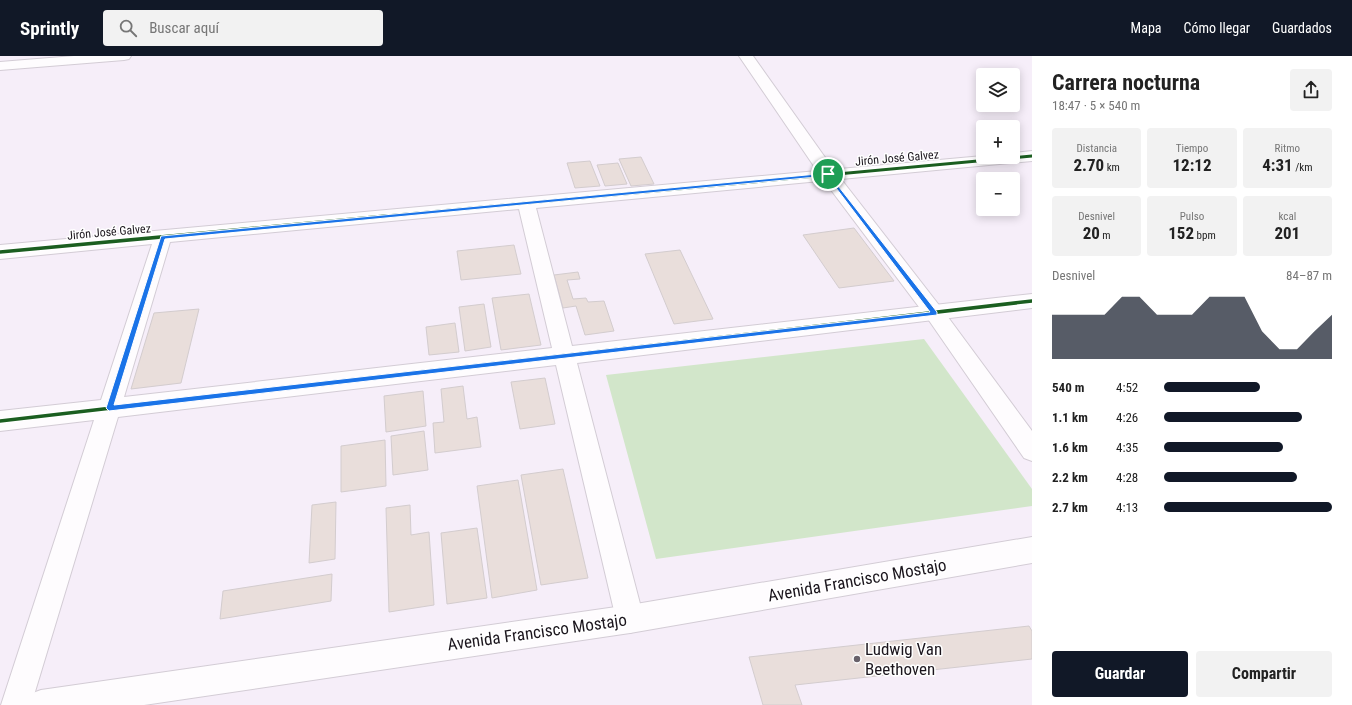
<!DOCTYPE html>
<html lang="es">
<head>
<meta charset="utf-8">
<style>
	:root { --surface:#fff; --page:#f2f2f2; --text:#222; --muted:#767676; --accent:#111827 }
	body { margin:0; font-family:"Roboto Condensed",sans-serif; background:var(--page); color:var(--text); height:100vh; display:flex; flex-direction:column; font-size:15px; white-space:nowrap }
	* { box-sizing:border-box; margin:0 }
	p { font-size:13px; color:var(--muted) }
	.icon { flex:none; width:22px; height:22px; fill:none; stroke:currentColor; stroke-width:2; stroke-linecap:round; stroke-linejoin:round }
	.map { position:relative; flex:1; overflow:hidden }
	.sheet { display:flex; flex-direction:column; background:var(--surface); width:320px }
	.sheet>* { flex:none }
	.tools { position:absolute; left:976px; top:12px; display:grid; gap:8px }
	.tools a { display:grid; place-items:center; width:44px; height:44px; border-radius:4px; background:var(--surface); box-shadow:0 2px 10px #0003; font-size:20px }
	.pin { position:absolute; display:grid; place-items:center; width:34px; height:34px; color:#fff; margin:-17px; border:2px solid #fff; border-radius:50%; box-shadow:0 1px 4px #0007 }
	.round { display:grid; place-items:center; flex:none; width:42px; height:42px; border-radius:4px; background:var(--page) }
	.summary { display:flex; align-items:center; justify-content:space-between; height:68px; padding:0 20px }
	h1 { font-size:22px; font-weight:700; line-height:30px }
	.figures { display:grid; grid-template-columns:repeat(3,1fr); gap:6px; height:68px; padding:4px 20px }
	.figures div { display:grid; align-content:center; border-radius:4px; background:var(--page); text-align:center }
	.figures b { font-size:17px; font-weight:700 }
	.figures small { font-size:11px; font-weight:400 }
	.figures p { font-size:11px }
	.chart { height:112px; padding:8px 20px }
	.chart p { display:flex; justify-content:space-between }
	.chart svg { width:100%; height:72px; margin-top:4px; fill:var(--accent); opacity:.7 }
	.action { display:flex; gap:8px; margin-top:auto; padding:8px 20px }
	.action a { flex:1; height:46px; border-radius:4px; background:var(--accent); color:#fff; font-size:16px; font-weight:700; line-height:46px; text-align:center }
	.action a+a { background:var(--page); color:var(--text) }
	ul { padding:0 20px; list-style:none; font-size:13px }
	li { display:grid; grid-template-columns:64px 48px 1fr; align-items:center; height:30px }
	li i { height:10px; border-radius:5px; background:var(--accent) }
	header { display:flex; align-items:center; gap:24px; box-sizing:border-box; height:56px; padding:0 20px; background:var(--accent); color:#fff }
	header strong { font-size:19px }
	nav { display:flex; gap:22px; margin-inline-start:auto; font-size:14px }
	.search { width:280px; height:36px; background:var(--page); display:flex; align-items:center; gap:10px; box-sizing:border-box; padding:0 14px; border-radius:4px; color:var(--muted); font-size:15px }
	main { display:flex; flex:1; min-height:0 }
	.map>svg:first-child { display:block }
</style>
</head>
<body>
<header>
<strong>Sprintly</strong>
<div class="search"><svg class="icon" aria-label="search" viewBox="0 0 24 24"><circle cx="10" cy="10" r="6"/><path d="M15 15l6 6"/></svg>Buscar aquí</div>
<nav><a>Mapa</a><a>Cómo llegar</a><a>Guardados</a></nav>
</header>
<main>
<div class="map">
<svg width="1032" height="649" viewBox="0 0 1032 649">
	<rect width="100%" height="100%" fill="#f6eef9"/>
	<path fill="#d2e6ca" d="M924,283L1032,433V450L656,503L606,319Z"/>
	<path fill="#e9dedb" stroke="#d3ccce" d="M641,101L654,128L631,130L619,103Z
		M590,105L600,130L575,132L567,107Z
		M618,107L627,128L605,130L597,109Z
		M854,172L894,225L839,232L803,179Z
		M514,189L521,218L461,224L457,195Z
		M680,194L713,263L674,268L645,198Z
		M578,216L580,223L567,224L573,243L586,242L588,246L604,245L614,275L585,279L576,250L563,252L554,219Z
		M529,238L541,289L501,294L492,242Z
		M484,248L491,291L465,295L459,251Z
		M199,253L181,327L131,333L154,257Z
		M455,267L459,296L429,299L426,271Z
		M545,322L555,368L520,373L511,326Z
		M463,330L467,363L477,361L481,391L435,397L433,367L444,366L441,333Z
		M423,335L426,370L386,376L384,340Z
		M424,375L428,414L393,419L391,380Z
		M385,384L386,430L341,436V390Z
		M563,413L588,522L541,529L521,419Z
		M518,424L537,534L492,542L477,430Z
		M336,446L335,503L309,507L312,449Z
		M410,449L411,479L429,476L434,549L389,556L386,452Z
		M477,472L487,542L447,548L441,477Z
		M332,518L331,545L220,563L223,535Z
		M1029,570L1032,575V603L795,629L802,649H763L749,601Z"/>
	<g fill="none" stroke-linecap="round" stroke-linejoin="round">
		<g stroke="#d3ccd5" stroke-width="2">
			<path id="minor" d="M74,0H131L129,3L124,4L0,14V6Z
				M1032,95V105L536,152L572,290L1032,238V252L577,307L644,563L640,573L630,577L620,573L616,563L556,309L118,361L31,649H1L94,364L0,375V355L101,344L152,188L0,203V189L983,100V101H1013V97ZM519,153L552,292L124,341L170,186Z"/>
		</g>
		<g stroke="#d3ccd5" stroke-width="2">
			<path id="tertiary" d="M739,0H753L834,114L942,253L1032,375V405L1024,402L928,263L822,122Z
				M1032,481V507L630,577L144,649H26L30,638L41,634L630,549Z"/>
		</g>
		<use href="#minor" fill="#fefcfe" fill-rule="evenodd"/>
		<use href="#tertiary" fill="#fefcfe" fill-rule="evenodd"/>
		<g stroke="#fff" stroke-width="5">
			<path id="cycleway-far1" d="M375,161L1032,100"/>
		</g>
		<g stroke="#fff" stroke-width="6">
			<path id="cycleway" d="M0,196L386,160
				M0,365L1032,245"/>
		</g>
		<use href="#cycleway-far1" stroke="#1b5e20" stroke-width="3"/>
		<use href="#cycleway" stroke="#1b5e20" stroke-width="3.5"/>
	</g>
	<path fill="#1a73e8" stroke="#fff" fill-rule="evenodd" d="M828,117L937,256V259L109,355L106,352L161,180ZM827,120L930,256L114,349L165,183Z"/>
	<circle fill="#68616a" stroke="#fff" stroke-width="1.5" cx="857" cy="603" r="4"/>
	<g text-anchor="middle" stroke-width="3" stroke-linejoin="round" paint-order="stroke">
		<g font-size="12" fill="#1b151d" stroke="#fff">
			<text transform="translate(897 102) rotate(-5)" y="4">Jirón José Galvez</text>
			<text transform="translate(109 176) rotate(-5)" y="4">Jirón José Galvez</text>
		</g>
		<g font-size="17" fill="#1b151d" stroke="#fff">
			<text transform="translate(857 524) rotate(-10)" y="6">Avenida Francisco Mostajo</text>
			<text transform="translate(537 576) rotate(-8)" y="6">Avenida Francisco Mostajo</text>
		</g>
		<g font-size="17" fill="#1b151d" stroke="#fff" text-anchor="start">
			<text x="865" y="599">Ludwig Van<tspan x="865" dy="20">Beethoven</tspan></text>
		</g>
	</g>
</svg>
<div class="tools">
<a><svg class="icon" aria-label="layers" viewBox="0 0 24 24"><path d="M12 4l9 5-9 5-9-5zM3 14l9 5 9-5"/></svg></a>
<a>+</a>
<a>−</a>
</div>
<div class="pin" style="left:828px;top:118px;background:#1e9e55"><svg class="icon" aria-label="arrive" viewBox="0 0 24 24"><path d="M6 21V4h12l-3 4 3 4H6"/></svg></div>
</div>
<section class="sheet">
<div class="summary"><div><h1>Carrera nocturna</h1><p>18:47 · 5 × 540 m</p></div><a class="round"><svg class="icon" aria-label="share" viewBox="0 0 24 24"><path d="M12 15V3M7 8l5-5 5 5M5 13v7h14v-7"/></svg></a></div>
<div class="figures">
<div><p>Distancia</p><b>2.70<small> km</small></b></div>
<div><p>Tiempo</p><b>12:12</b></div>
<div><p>Ritmo</p><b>4:31<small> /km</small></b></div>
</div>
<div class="figures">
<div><p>Desnivel</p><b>20<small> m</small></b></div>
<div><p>Pulso</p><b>152<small> bpm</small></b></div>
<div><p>kcal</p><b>201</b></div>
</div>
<div class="chart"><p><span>Desnivel</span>84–87 m</p>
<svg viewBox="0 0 160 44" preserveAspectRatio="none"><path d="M0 44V17L10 17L20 17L30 17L40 6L50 6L60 17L70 17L80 17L90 6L100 6L110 6L120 27L130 38L140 38L150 27L160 17V44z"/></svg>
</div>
<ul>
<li><b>540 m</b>4:52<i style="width:57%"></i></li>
<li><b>1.1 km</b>4:26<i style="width:82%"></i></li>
<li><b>1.6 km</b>4:35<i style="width:71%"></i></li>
<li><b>2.2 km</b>4:28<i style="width:79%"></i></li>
<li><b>2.7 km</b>4:13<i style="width:100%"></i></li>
</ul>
<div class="action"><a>Guardar</a><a>Compartir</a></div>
</section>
</main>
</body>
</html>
